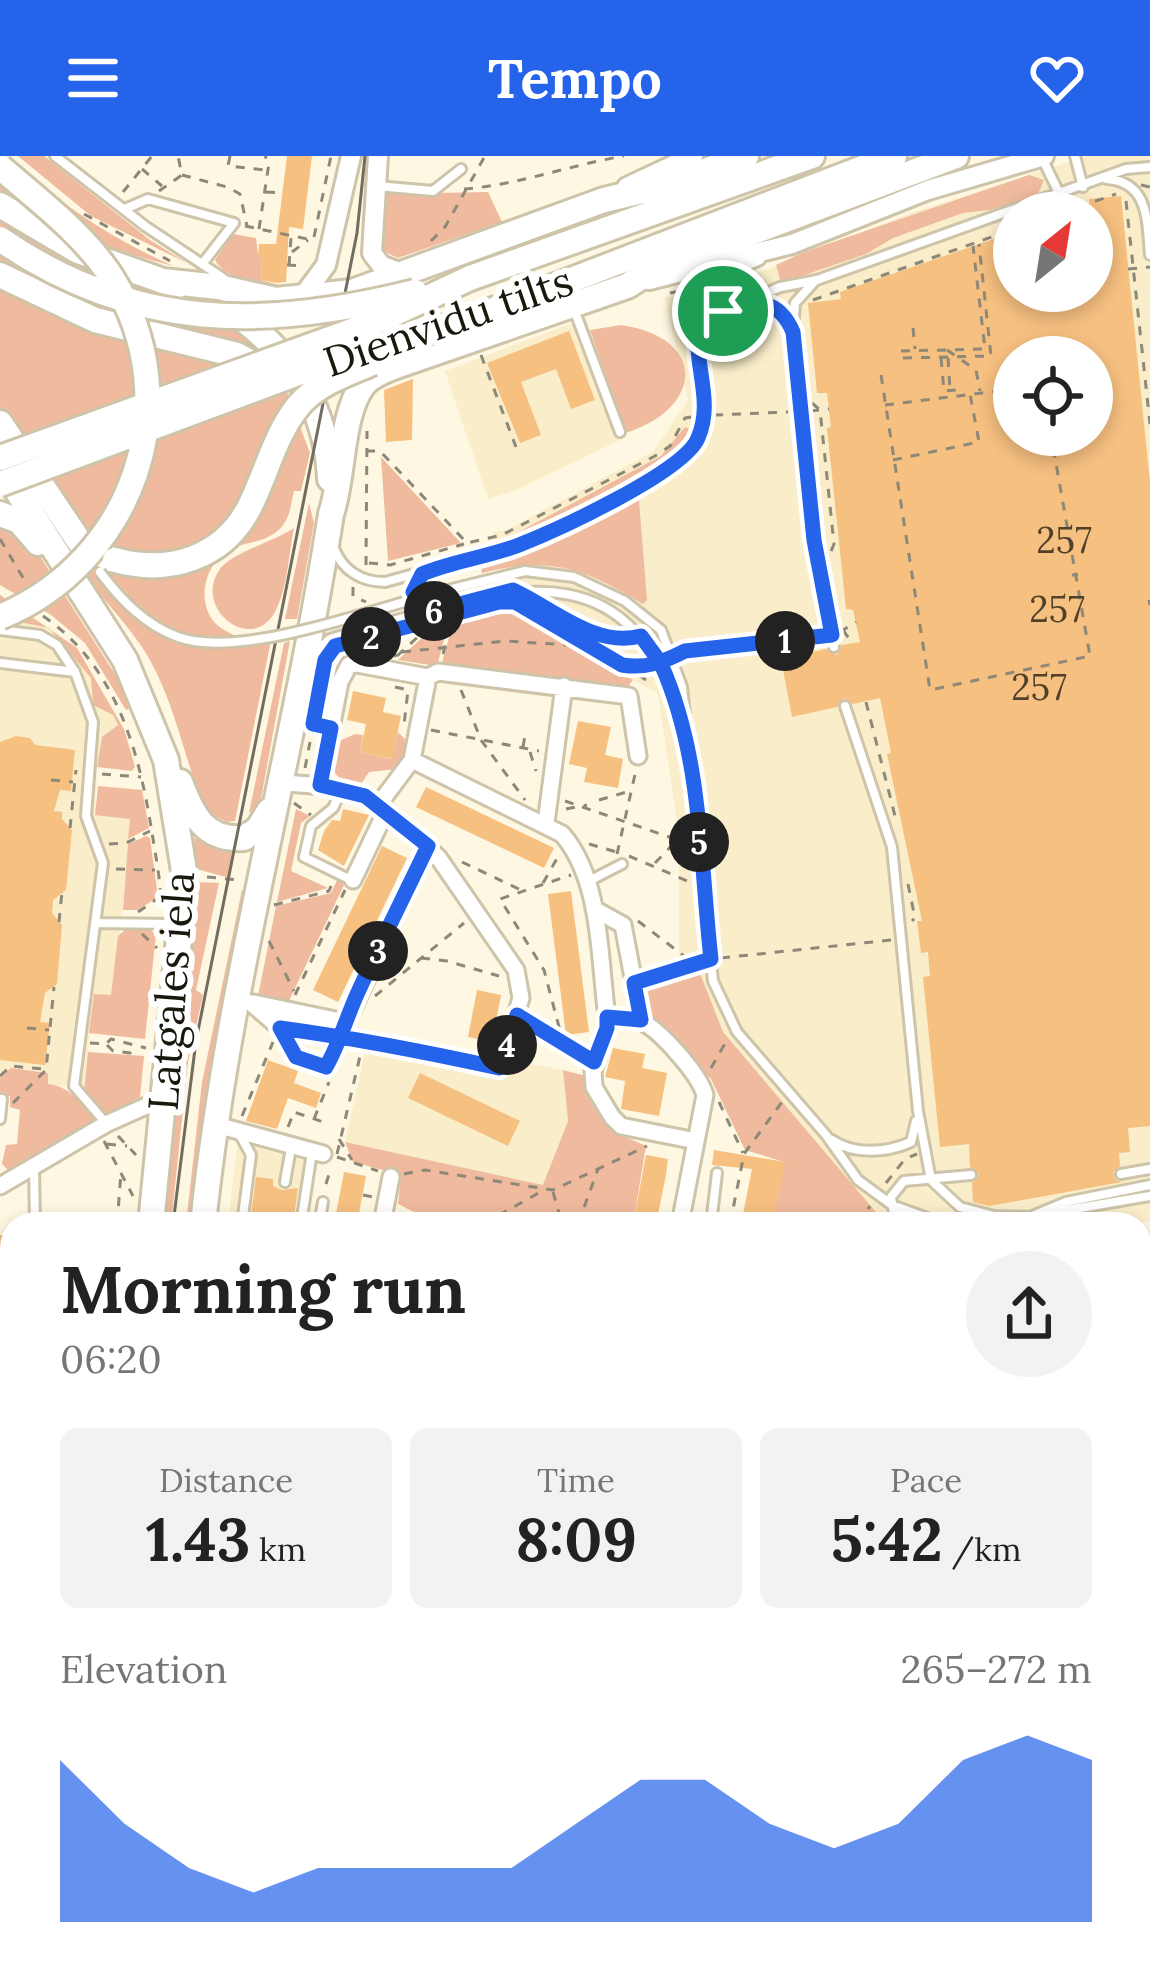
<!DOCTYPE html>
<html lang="en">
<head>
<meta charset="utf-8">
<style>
	:root { --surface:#fff; --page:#f2f2f2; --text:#222; --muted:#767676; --accent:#2563eb }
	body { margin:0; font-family:Lora,serif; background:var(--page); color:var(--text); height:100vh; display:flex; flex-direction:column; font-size:45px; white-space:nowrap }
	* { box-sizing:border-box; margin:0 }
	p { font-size:39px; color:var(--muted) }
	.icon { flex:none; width:66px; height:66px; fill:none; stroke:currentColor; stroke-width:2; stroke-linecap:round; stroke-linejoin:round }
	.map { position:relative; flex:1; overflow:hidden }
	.panel { position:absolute; left:0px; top:1056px; width:1152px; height:768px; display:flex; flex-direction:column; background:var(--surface); border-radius:36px 36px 0 0; box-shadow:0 6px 18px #0003 }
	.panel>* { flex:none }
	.needle { width:78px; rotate:30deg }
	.fabs { position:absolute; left:993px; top:36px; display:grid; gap:24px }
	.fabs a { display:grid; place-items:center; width:120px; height:120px; border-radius:50%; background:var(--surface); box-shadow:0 6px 18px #0003; font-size:60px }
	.pin { position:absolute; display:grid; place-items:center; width:102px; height:102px; color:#fff; margin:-51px; border:6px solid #fff; border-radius:50%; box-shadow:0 3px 12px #0007 }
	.km { position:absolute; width:60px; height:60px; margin:-30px; border-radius:50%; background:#222; color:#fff; font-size:33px; line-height:60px; text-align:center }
	.round { display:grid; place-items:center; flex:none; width:126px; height:126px; border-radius:63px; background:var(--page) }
	.head { display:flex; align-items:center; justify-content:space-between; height:204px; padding:0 60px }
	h1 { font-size:66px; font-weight:700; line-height:90px }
	.metrics { display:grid; grid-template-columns:repeat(3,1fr); gap:18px; height:204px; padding:12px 60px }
	.metrics div { display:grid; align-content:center; border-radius:18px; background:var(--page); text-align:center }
	.metrics b { font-size:60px; font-weight:700 }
	.metrics small { font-size:33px; font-weight:400 }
	.metrics p { font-size:33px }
	.chart { height:336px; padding:24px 60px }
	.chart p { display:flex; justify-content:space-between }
	.chart svg { width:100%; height:216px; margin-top:12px; fill:var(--accent); opacity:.7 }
	header { display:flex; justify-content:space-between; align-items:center; height:156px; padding:0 60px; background:var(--accent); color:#fff; font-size:54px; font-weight:700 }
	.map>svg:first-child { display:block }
</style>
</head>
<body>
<header><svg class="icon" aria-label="menu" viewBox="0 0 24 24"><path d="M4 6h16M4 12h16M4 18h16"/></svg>Tempo<svg class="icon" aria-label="heart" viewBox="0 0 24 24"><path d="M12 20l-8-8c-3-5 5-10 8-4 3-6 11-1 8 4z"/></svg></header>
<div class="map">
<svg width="1150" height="1824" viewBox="0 0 1150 1824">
	<rect width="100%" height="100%" fill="#fef7e1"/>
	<path fill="#f9edca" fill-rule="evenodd" d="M1087,0H1150V1065L1129,1068H860L679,826V679L658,538L506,448L493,376L507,374L654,295L688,244L665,142L748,121L911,57ZM1014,57H1092V135H1014ZM1014,201H1092V279H1014Z
		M586,162L624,282L514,335L488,343L445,215Z
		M0,462L49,471L91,522L93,549L113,559L118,568L97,611L95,658L130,663L123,754L111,840L94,839L84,931L47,929L48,916L11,912L0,921Z
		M369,879L563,914L568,965L544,1029L345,986Z
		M238,983L315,1009L304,1068H228Z
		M586,1812H765L763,1824H595Z"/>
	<path fill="#efba9d" d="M0,0H6C57,46 110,82 173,110L75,83L0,38Z
		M18,0H44L150,84L187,107L91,60Z
		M1029,19L1044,24L1038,38L998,53L963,57L893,82L866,98L781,127L776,109L804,96Z
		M488,36L502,66L398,102L383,95L386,38Z
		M0,61L89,113L188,145L234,166L281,214L226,204L288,238L310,297L301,335H294C290,352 290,366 275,377C261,387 244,386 229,394C207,407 197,439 211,462C218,473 232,478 243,483L273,474L235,665L227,666L206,656C183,601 175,542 142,491C111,445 64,407 45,355L102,387L68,353L0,251Z
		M233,78L256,82L258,99L262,100L261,124L286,131C265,133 225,123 215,104Z
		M621,169C709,182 703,253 625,277L590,174Z
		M685,271L690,273C666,321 563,363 513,379L661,300Z
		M381,301L461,387L388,405Z
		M633,341L639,344L647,444L643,448C586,413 551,399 482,417L481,413L513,404Z
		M309,347L314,367L297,463H285Z
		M0,364L31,386L118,523L129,553L126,554L85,487L51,459L0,429Z
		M294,372C289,397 287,434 275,456C251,499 192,452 220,413C231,397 275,385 294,372Z
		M0,439L77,492L124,573L135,611L132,615L97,611L102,581L118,569L113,559L93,549L91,522L49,472L0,462Z
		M502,449L633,524L626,533L441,510L454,464L487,457L490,450Z
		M449,465L437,510L398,504L438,467Z
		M290,485L260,648L249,657L284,487Z
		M398,576L407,585L405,604L397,613L369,616L359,631C336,625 322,610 337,586L355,578L363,579L360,596L391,603Z
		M98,630L142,634L149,672L128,683L130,663L95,659Z
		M296,653L310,660L301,667L291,715L328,732L277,746Z
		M146,680L150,682L158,741L138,754H123L128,688Z
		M194,682L232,694L229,722L197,713Z
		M338,722L344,729L287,849L258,840L276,750L331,737Z
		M196,726L219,727L196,834L203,839L188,906L171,1068H162Z
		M242,734H245L209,926L194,1068H186L202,926Z
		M127,772L149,773L156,778L145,883L89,877L94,838L111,839L118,780Z
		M698,812L723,876L886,1068H783L774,1058L784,1006L745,994L711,923L645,858L642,829Z
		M88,896L144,900L140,941L106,960L84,936Z
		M11,912L48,917V928C71,930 82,949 97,967L9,1015L2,1008L6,989L17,988L20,954L10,951V940H0V921Z
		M563,914L586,920L587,933L611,974L646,990L633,1068H421L418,1058L398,1048L401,1019L353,1006L345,986L543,1029L568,965Z
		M1148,1574L1150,1667L1140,1721V1614Z
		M787,1812H918L924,1824H785Z
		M937,1812H1123L1121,1824H935Z"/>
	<path fill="#f6c080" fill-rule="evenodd" d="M287,0H312L303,73L289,71L286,126L277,127L261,124L262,100H258L259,88H276Z
		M1121,40L1150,327V970L1128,972L1130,996L1119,997L1120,1010L1113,1016L1116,1024L1122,1026L989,1050L973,1046L972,1027L979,1019L970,1011L969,988L940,991L923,821L930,820L928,796L921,797L917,765H922L887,598L891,597L880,542L853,548L844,542L837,551L792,561L781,503L826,493L837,499L842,489L860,486L853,454L846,453L827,272L831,271L827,237H817L808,147L841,143L840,136L1014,76V135H1092L1089,43ZM1014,201H1092V279H1014Z
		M569,175L595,244L571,253L556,213L521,226L541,279L520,287L487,207Z
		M413,223L412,284L386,286L384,234Z
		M353,535L386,542L383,556L401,560L392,603L360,596L366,568L347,564Z
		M578,565L611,571L605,599L623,603L618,632L584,626L587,612L569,608Z
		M16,580L30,582L35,589L75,594L71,635L60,634L54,655L62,656V663L72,674L66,734L53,744L52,757L62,769L57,828L45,837L40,866L50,867L45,909L0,904V586Z
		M426,631L554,692L544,712L416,651Z
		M343,653L369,659L344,710L318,694L324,675L332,664L340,665Z
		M382,690L407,702L338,846L313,834Z
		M571,735L589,876L566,879L548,738Z
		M477,834L501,839L492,886L468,881Z
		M613,892L645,898L642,912L667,917L659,960L621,953L625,925L605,921Z
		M268,904L298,915L294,927L321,937L316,952L288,942L277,973L246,965Z
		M420,917L520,965L508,990L408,942Z
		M714,994L785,1006L772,1068H741L752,1013L712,1009Z
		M646,999L668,1003L666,1019L656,1068H633Z
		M344,1016L366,1020L357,1068H334Z
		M256,1021L273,1023V1030L282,1034L298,1032L293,1068H250Z
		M0,1079H12L8,1144H0Z
		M12,1518V1604L0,1606V1519Z"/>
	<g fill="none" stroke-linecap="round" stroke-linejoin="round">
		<g stroke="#cdc4a9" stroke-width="14">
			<path id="service" d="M55,0L145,70L223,122
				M1075,0L1083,31
				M1042,2L1060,39
				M1107,23C1149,26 1147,65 1150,99
				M377,30L433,35L461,13
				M125,53L148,43L234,67L203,107
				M814,126L795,147L793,176L814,384L834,491
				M750,147C773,146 783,153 792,175
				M723,155L711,141L712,125L760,104
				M575,156L620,276
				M334,392C342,414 361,426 385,426L516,390L554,374L682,305L698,285L705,260L697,181L702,165L780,131L817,124L1126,13L1150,11
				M422,417L413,437L420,449L433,455
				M444,435L525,415L574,421L625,445L661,474L682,531L713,825L737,876L826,979L858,1024L892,1049L944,1068
				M514,435C554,453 596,492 641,480
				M0,474L40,479L57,489L75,516L93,566L86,660L103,707L74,930L105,966
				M313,497L330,483L343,479C488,441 627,372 682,570
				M0,507L75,516
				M845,550L892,691L918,955L931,1024L960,1051L994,1060L1030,1061L1066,1046L1150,1029
				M341,635L333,652L311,670L304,701L351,724
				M587,726L622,708
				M97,767L173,768
				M341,880L499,912L503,903
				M0,963L2,943
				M239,977L251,999L242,1068
				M832,984C854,999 886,997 911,986L916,965
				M34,1012L35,1068
				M1121,1018L1150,1013
				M285,1026L291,992
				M1039,1059L1150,1040
				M301,1068L312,996
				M319,1068L323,1046
				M711,1068L717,1017
				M900,1068L895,1062L891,1041L904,1025L971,1019
				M1001,1068L1019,1063
				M0,1496H12
				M0,1510L12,1509
				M0,1614L12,1612"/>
		</g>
		<g stroke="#cdc4a9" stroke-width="21">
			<path id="minor" d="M292,557L331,572
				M412,604L428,521
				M278,627C312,628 350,631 379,648L412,604L562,678C602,724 599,803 607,861C616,862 629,861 638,864C658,871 699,918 705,939L680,1068
				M320,629L340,526L349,509L357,508L428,521L438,516L629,540L638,600
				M379,648L438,701L516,814L521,842L503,903
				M546,667L564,530
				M353,724L386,655
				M594,753L623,769L641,864
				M235,843L251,847L280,872L339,880
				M254,847L345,866
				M607,861V872L593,915L594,931L612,961L621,970L696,985
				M280,872L296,901L326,911L428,690
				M213,968L323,998
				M0,1030L106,968L164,942
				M382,1068L391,1021
				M1140,1105L1150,1106
				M1140,1267L1150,1218
				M1140,1483L1143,1484L1140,1503
				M0,1650L12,1648
				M565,1812L575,1824
				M241,1824L243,1812"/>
		</g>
		<g stroke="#cdc4a9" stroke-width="24">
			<path id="tertiary" d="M378,0L372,97L381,109L401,117
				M627,31L693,0
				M649,124L792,88L928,34L1044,0
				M300,144L326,109L351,0"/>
		</g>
		<g stroke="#cdc4a9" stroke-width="30">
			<path id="trunk" d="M0,49L78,95L177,130
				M0,119L95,164L237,199L270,217
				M470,122L812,0
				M162,125L219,131L276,144L352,136L604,44L667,29L746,0
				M230,154C290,195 327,251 330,323
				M467,164L894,0
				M0,267L79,385L110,403
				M0,308L125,504L166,604L185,721L151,1068
				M0,358L19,365L38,387
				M180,626C193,659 204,685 244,682L258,673L269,655
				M203,1068C228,828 294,596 331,358C344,320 340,260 363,229C371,219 384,215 396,210L627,130L654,113L956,0
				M32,1824L35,1812
				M88,1824L91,1812"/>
		</g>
		<path stroke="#8d8878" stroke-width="3" stroke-dasharray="9 9" stroke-linecap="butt" d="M230,0L228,10L265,14
			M142,13L162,30
			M182,19L227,31L240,38L247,70
			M1141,29L1150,31
			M464,33C518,29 570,9 624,0
			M159,35L182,19L178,0
			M123,36L152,0
			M266,36L282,37
			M1126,45L1150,268
			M1061,57L1116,38
			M84,58L170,105
			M245,70L312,84
			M259,73L269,7L265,0
			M314,81L331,0
			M431,85L445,71L485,0
			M292,96L308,84
			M287,109L304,110
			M289,109L291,82
			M1128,113L1150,111
			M670,137L694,132
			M813,144L1014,73
			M913,172L915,193
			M947,194L976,214L980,235
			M901,195L985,193L973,90
			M481,199L516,291
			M903,202L991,200L979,88
			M941,202L944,235L957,234V238
			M948,202L950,234
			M881,219L930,534L1090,500L1051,279
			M812,247L820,254L834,388L829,400
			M885,249L1014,233
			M810,255L829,253
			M714,259L788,256
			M366,295H380L467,387L502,379L655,300L670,290L685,262L692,261
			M893,304L979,286L970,238
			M0,383L25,425
			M369,407L390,409L464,388
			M366,409L367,275
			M1072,419H1078
			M353,431V440L366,446
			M1149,444L1150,449
			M43,460C116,510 139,594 152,677C156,702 161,726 161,751
			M843,474L852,487
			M840,476L856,466
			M385,478L396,501
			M582,485L622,509L643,512
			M402,496L505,485L585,490
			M443,498L453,461
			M680,498L819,481
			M397,500L434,466
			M623,510L651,527
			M395,531L408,534L404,569
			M461,534L481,584L525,644
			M866,546L895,660
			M431,574L539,595
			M523,591L525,579
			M530,596L536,615
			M305,612L310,586
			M102,618L141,621
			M51,624L73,626
			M599,644L630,635
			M565,645L678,684
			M294,647L311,659
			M566,653L587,649
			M70,672L76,614
			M109,688L126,687L150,675
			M589,688L620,697
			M617,698L636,614
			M629,700L692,727
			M462,706L523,735
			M655,707L686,675
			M116,713L155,714
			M207,721L239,724
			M543,727L559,699
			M908,728L915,762L912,765
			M274,749L329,735L331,730
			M138,756L160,741
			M638,765L692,806
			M59,766L62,736
			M142,778L157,792
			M269,785L294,835
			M421,802L447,805L499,820
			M721,802L891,784
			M647,822L700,805
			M295,839L345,734
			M375,840L464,767
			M529,866L563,886L544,814L500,743L571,719
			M27,872L49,874
			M90,887L106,888L111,883L146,892
			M565,888L582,899
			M107,889L113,895L130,897L136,892
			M711,912L727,884
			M0,920L11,910L43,913
			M719,946L743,997
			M13,947L46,914L54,831
			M242,960L273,886
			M314,963L329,926
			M288,971L294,956L326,967
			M118,980L136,999
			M339,983L352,1004
			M104,985L133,1040
			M107,988L127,990
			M337,998L361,896
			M337,1001L378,1015
			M404,1018L425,1014L553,1034L647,990
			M886,1027L905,1003L917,998
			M326,1028L331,1012
			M553,1036L562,1068
			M363,1039L373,1041
			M400,1058L455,1060L499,1068
			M117,1068L121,1017
			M483,1068L544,1034
			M578,1068L598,1013
			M730,1068L744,998L782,946
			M858,1068L870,1050
			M874,1068L877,1057
			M1118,1068L1124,1057
			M1140,1167L1150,1163
			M1140,1197L1150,1199
			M1140,1414L1150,1430
			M1140,1437L1150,1433
			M0,1473H12
			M1140,1567L1150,1569
			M0,1697L8,1664
			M2,1729L9,1691
			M0,1738L4,1737L0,1729L12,1727
			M0,1742L3,1746L0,1762
			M0,1765L12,1766
			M314,1812L327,1824
			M473,1812L477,1824
			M1146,1818L1150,1819
			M11,1824L13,1812
			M322,1824L344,1812
			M368,1824L375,1812
			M782,1824L784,1812"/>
		<use href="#service" stroke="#fff" stroke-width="8"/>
		<use href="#minor" stroke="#fff" stroke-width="15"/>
		<use href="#tertiary" stroke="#fff" stroke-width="18"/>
		<use href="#trunk" stroke="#fff" stroke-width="24"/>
		<path stroke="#726d5f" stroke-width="3" d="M173,1068L196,885L357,77L365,0
			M55,1824L57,1812"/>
		<g stroke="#cdc4a9" stroke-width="14" stroke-linecap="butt">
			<path id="service-bridge" d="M100,416C121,444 145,469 178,481C242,504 377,451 444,435"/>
		</g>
		<g stroke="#cdc4a9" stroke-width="30" stroke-linecap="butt">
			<path id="trunk-bridge" d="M0,11C39,45 84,78 112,122C190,246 133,406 0,461
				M0,83C132,175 265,174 415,136
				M0,302L374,167L470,122
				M0,328L309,213L467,164
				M115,404C169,419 224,402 250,350C267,316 275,278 299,249C318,227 347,218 372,207"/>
		</g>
		<use href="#service-bridge" stroke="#fff" stroke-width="8"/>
		<use href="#trunk-bridge" stroke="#fff" stroke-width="24"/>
	</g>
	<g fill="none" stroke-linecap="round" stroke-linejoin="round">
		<g stroke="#fff" stroke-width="24">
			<path id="route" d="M723,155C755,144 778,141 793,176L814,384L832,479L685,495C663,506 647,513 622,509L515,446H499L335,490L325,504L313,568L331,572L320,629L365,640L428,690C405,738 381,786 359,834C347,859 340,887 326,911L296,901L280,872C354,882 426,896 499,912L517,859L594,906L607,872V861L641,864L634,827L711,803C700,705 702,599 661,508L660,506L641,480C595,492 554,453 513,434L433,455L420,449L413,436L422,418C453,405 488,401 519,389C557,374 684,316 698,282C714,245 694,210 698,173L702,165L723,155"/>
		</g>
		<use href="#route" stroke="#2563eb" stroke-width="15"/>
	</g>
	<g text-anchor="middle" stroke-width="12" stroke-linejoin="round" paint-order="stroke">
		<g font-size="36" fill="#51412a">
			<text x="1064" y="397">257</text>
			<text x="1057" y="466">257</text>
			<text x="1039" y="544">257</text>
		</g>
		<g font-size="42" fill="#1a170d" stroke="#fff">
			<text transform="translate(448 165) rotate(-19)" y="15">Dienvidu tilts</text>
			<text transform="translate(171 835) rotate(-86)" y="15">Latgales iela</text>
		</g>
	</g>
</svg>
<div class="fabs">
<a><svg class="needle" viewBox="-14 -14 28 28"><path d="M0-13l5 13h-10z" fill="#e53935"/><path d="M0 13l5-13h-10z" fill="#767676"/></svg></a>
<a><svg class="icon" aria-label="locate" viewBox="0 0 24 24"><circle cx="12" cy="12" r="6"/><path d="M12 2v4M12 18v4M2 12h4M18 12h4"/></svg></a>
</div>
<div class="pin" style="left:723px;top:155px;background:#1e9e55"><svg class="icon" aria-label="arrive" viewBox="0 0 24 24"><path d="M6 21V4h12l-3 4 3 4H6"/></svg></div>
<b class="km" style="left:785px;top:485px">1</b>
<b class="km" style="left:371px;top:481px">2</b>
<b class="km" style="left:378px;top:795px">3</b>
<b class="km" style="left:507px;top:889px">4</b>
<b class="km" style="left:699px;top:686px">5</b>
<b class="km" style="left:434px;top:455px">6</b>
<section class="panel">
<div class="head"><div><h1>Morning run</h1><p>06:20</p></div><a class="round"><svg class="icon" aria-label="share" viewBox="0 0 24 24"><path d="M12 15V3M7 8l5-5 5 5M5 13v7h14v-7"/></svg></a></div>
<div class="metrics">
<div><p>Distance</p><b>1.43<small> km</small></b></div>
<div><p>Time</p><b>8:09</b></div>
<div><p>Pace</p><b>5:42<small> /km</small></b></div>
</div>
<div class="chart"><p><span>Elevation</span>265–272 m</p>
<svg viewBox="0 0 160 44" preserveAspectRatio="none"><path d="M0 44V11L10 24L20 33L30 38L40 33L50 33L60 33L70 33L80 24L90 15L100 15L110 24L120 29L130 24L140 11L150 6L160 11V44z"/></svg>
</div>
</section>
</div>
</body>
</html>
